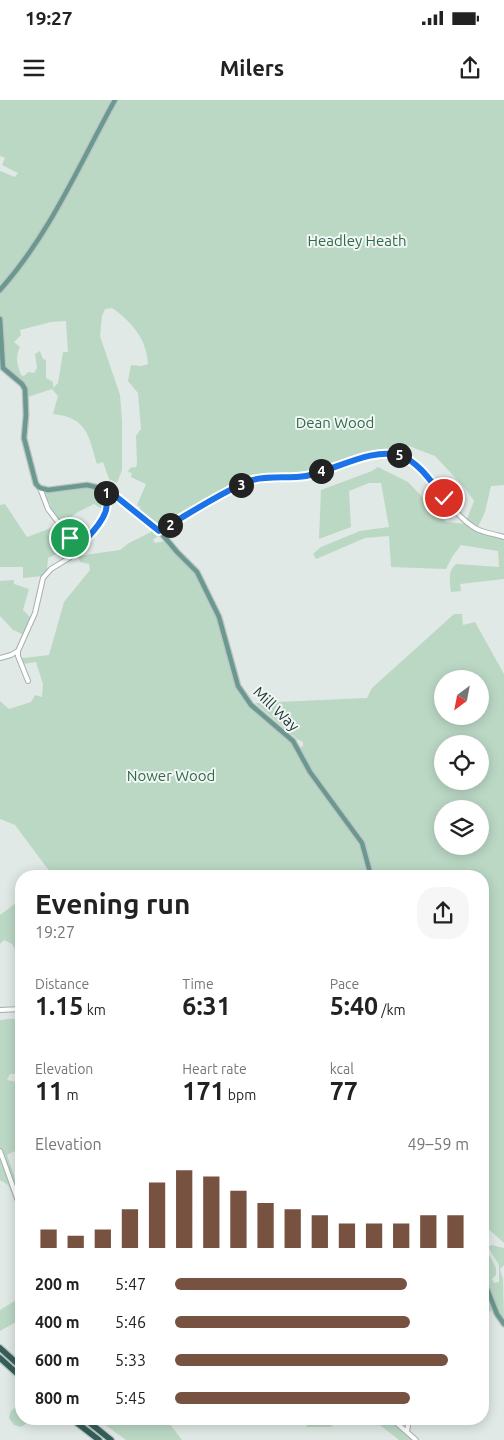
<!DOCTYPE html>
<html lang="en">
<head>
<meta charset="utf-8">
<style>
	:root { --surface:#fff; --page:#f6f6f6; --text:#222; --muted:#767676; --accent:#775241 }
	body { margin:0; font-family:Ubuntu,sans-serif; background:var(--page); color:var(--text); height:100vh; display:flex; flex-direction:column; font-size:19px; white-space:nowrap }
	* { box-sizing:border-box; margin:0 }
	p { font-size:16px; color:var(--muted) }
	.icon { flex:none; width:28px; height:28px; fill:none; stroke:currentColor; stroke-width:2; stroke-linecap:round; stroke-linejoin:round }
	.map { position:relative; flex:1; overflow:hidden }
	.sheet { position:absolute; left:15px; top:770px; width:474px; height:555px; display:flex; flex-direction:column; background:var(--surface); border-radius:20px; box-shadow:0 2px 12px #0003 }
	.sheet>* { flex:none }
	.needle { width:32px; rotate:212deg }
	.buttons { position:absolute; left:434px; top:570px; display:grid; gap:10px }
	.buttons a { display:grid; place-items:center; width:55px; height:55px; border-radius:50%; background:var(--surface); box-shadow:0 2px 12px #0003; font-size:25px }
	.pin { position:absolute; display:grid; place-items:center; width:42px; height:42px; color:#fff; margin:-21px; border:2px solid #fff; border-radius:50%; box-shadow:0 1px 5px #0007 }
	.km { position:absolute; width:25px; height:25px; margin:-12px; border-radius:50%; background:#222; color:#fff; font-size:14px; line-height:25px; text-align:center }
	.round { display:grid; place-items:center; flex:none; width:52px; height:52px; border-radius:20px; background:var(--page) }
	.summary { display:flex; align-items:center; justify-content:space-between; height:85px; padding:0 20px }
	h1 { font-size:28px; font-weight:700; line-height:38px }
	.stats { display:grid; grid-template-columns:repeat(3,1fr); gap:8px; height:85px; padding:5px 20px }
	.stats div { display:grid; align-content:center }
	.stats b { font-size:25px; font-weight:700 }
	.stats small { font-size:14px; font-weight:400 }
	.stats p { font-size:14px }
	.chart { height:140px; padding:10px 20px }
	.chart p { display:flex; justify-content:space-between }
	.chart svg { width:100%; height:90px; margin-top:5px; stroke:var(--accent); stroke-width:6 }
	ul { padding:0 20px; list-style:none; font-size:16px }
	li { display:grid; grid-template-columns:80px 60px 1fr; align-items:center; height:38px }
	li i { height:12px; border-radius:6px; background:var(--accent) }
	.status { display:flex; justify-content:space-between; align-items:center; height:35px; padding:0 25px; background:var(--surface); direction:ltr }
	.status svg { height:14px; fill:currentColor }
	header { display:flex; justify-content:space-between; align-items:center; height:65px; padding:0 20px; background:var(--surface); font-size:22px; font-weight:700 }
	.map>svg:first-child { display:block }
</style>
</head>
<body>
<div class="status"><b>19:27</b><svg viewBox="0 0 49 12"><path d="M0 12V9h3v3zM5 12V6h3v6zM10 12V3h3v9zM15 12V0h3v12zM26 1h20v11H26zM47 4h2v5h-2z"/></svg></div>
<header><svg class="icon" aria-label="menu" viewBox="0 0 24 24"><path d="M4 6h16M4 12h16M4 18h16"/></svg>Milers<svg class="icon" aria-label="share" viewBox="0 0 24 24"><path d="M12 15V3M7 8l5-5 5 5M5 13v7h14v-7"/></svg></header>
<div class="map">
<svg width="504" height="1340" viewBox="0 0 504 1340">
	<rect width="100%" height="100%" fill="#e0e9e5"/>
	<path fill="#bbd8c5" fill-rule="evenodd" d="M0,0H504V385L491,386L485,412L478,427L467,419L474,401L464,387L435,356L404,344L398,345L391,351L356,357L304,375L251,377L224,390L174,421L161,426L156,425L136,410L141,408L137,405L146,384L131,377L132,373L128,372L130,368L136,367L137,364L136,336L141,329L138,293L128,281L131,265L141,266L148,264C147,239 131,221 112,208L105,209L102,216L100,236L120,295L122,321V370L117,383L109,379L103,362L97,364C88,335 88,318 53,314L58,296L52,289L28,297L26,288L5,268V256L0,253V71L15,77L18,73L2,65L5,58L0,56ZM66,221L68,252H63L58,283L53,288V282L46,278V260L43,259L40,251L35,254L37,268L34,273L28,272L24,276L21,275C17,264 15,258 20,247L14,242L21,235L20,230L51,222Z
		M378,367L408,382L446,422L466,424L474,430L504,438V479L460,484L461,491L451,492C450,482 447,472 456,464L499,467L498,451L461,445L452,457L446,469L391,467L389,436L365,438L316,459L313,454L321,447L360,431L389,427L381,383H369L349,391L351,427L319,439L321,390L372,371Z
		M83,387L103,389L108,394L109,393L159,432L160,437L158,436L153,440L155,443L165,441L196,472L212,504L223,535L232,577L240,593L245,600L279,630L298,649L303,646V642L297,639L255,603L367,598L372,588L454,514H462L463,525L475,522L504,574V1143L483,1124L482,776H53L15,725L0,719V601L9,609L31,602L35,595L42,597L43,584L36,562L23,564L19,557L24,558L49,555L64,502L90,470L89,464L80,462L77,456L120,450L129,443L151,432V429L130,411L113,402L110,407H106L105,411L94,404L78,412L64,422L58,421L49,408L51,407L49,402H47L43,392H51ZM442,579H480V616H442ZM442,644H480V681H442ZM442,709H480V746H442Z
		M5,404L27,437L59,425C64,433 74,442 72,452L60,454L58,453L48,458L47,470L42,476L23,478V467H0V405Z
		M14,480V484L29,489L23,510L31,518L24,535L13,530L0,516V481Z
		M16,803L21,807V852L16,851L12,844L4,840L0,844V815Z
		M8,919H21V946C15,954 16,965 20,974H10L7,980L21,983V1048L7,1055L21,1095V1116L8,1085L0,1080V920Z
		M492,1145L504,1148V1165L500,1169L503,1179L504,1221L493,1200L483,1171L482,1158L490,1156L496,1168V1175L492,1179L494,1183L499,1182V1165L488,1147Z
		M482,1181L492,1210L483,1218L482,1217Z
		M21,1197V1228L16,1222L0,1231V1210Z
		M21,1306V1319H28L27,1323L21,1327L14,1325L9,1318C10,1310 13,1308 21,1306Z
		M97,1319H163L169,1323L182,1340H126Z
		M325,1319H344L330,1327H307L306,1321Z
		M372,1319H388L413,1340H399Z"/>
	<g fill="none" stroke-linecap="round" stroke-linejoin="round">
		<g stroke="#a4b0ac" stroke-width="6">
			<path id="minor" d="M40,388L48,409L70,438L76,451
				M159,431C189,414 218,393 250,381C266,375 289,379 306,376C332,370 380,343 405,358C434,374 447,411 475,428C483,433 495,434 504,437
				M18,551L35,513L43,478L51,469L69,458L100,422L105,413L107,404L106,393L108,390
				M18,551V556L28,581
				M0,558L11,555L18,551
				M0,910L21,909
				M0,1051L21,1109
				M392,1319L416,1340
				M407,1332L409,1319"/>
		</g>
		<g stroke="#bdc3c2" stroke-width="7">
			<path id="major" d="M0,190C50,134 79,65 115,0
				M0,219L3,268L22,284L25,289L26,315L24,338L36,384L40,388L48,390L87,385L108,390L157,428L177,452L197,472L219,517L238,586L251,605L293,641L310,672L362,743L371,776
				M482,1176L497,1214L504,1224"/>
		</g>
		<g stroke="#bdc3c2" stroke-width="8">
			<path id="highway" d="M0,1248L21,1267
				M0,1258L21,1277
				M72,1319L99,1340
				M85,1319L111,1340"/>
		</g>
		<use href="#minor" stroke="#fff" stroke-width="4"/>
		<use href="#major" stroke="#6a9990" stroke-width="4.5"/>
		<use href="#highway" stroke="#335f59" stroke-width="5.5"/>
	</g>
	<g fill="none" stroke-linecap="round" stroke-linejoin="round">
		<g stroke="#fff" stroke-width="10">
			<path id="route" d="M70,438L76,451C85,439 100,427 105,413C109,405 104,397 108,390L159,431C189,414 218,394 249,381C265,375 289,379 306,376C333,371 374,346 401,356C420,363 432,383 444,398"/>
		</g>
		<use href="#route" stroke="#1a73e8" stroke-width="6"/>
	</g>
	<g text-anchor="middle" stroke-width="4" stroke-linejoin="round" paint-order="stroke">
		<g font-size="15" fill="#32694b" stroke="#f0f6f3">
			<text x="357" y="146">Headley Heath</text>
			<text x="335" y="328">Dean Wood</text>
			<text x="171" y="681">Nower Wood</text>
		</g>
		<g font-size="15" fill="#233733" stroke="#f0f6f3">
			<text transform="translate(276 609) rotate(44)" y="5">Mill Way</text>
		</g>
	</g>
</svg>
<div class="buttons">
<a><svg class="needle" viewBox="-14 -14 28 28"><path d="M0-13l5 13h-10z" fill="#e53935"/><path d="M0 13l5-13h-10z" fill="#767676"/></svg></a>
<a><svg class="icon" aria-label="locate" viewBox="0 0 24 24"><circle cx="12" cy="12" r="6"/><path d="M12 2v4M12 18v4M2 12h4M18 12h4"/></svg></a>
<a><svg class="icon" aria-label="layers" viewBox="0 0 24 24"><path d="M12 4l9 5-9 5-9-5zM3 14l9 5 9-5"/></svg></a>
</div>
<div class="pin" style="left:70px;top:438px;background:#1e9e55"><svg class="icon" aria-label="arrive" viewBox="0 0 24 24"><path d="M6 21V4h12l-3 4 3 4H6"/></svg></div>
<div class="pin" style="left:444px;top:398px;background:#d93025"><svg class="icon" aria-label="check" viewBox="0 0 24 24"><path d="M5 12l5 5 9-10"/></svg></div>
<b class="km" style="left:106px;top:393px">1</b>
<b class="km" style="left:170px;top:425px">2</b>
<b class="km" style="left:241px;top:385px">3</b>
<b class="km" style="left:321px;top:371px">4</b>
<b class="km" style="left:399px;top:355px">5</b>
<section class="sheet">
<div class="summary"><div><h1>Evening run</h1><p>19:27</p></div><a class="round"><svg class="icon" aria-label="share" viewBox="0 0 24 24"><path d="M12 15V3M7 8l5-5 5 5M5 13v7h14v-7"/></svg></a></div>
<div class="stats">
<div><p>Distance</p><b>1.15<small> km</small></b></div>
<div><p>Time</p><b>6:31</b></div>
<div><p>Pace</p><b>5:40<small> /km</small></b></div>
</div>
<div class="stats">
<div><p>Elevation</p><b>11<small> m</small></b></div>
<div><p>Heart rate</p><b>171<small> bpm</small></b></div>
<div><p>kcal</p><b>77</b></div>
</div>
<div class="chart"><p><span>Elevation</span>49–59 m</p>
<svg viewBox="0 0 160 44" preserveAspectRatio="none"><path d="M5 44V35M15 44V38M25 44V35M35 44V25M45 44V12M55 44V6M65 44V9M75 44V16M85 44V22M95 44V25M105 44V28M115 44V32M125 44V32M135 44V32M145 44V28M155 44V28"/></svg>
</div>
<ul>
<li><b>200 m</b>5:47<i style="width:79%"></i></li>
<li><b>400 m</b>5:46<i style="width:80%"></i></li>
<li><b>600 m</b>5:33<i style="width:93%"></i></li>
<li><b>800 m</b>5:45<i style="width:80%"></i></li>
</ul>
</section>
</div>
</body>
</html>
